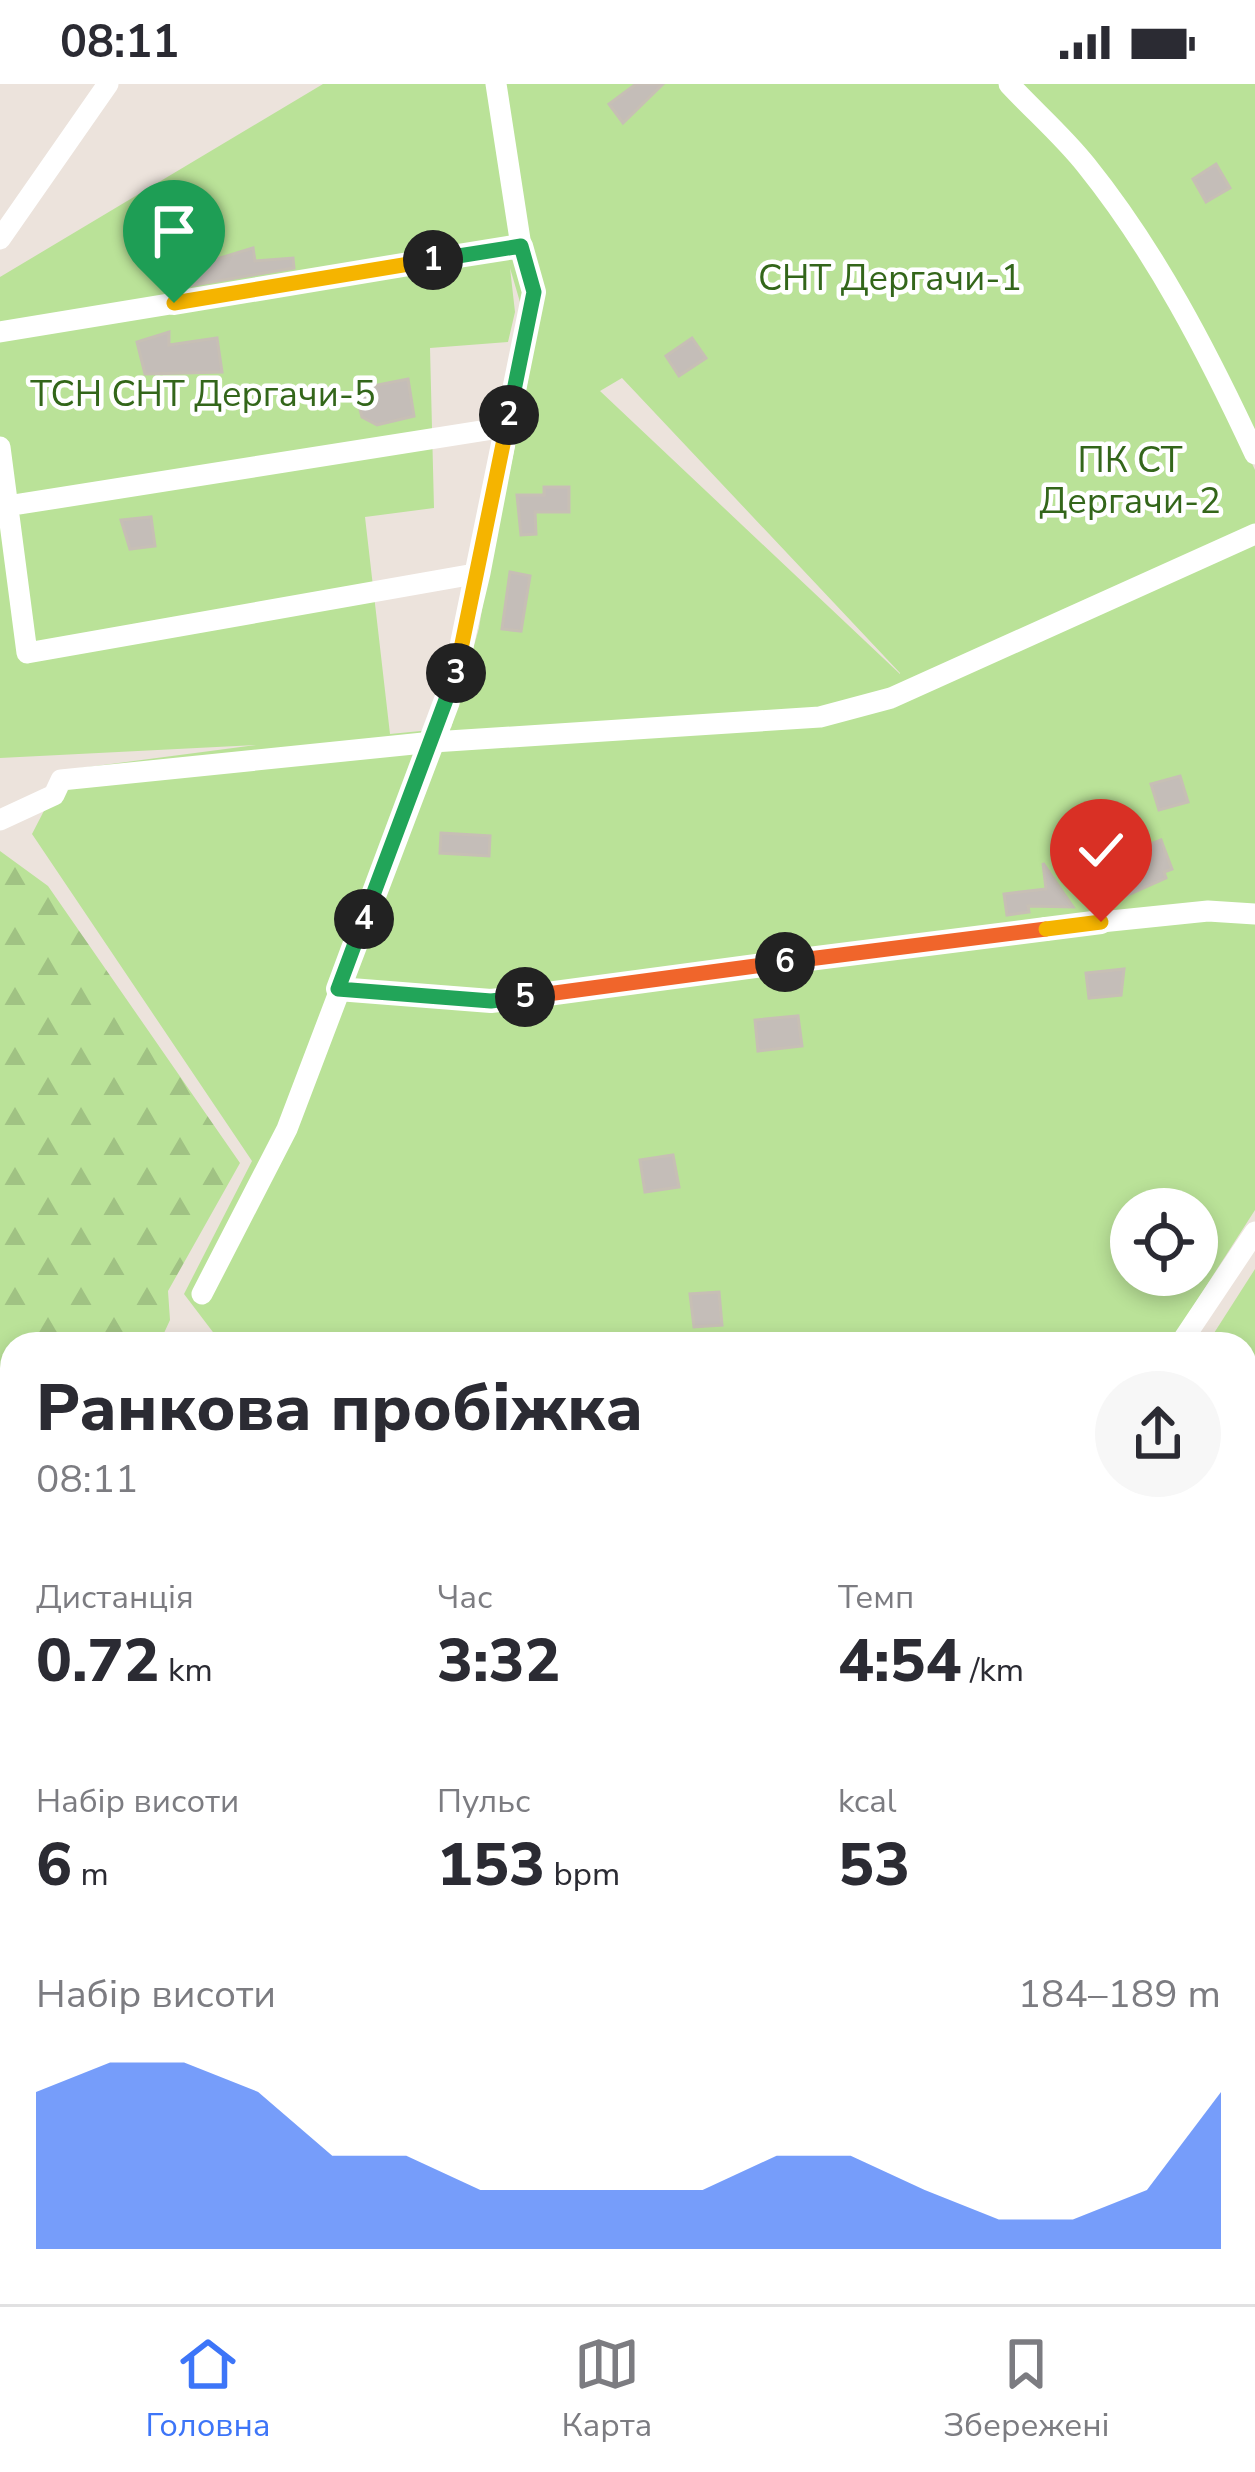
<!DOCTYPE html>
<html lang="uk">
<head>
<meta charset="utf-8">
<style>
	:root { --surface:#fff; --page:#f7f7f7; --text:#2b2b33; --muted:#7c7c81; --line:#e1e1e2; --accent:#3d75f8 }
	body { margin:0; font-family:"Nunito Sans",sans-serif; background:var(--page); color:var(--text); height:100vh; display:flex; flex-direction:column; font-size:45px; white-space:nowrap }
	* { box-sizing:border-box; margin:0 }
	p { font-size:39px; color:var(--muted) }
	.icon { flex:none; width:66px; height:66px; fill:none; stroke:currentColor; stroke-width:2; stroke-linecap:round; stroke-linejoin:round }
	.map { position:relative; flex:1; overflow:hidden }
	.side { position:absolute; left:0px; top:1248px; width:1257px; height:972px; display:flex; flex-direction:column; background:var(--surface); border-radius:36px 36px 0 0; box-shadow:0 6px 18px #0003 }
	.side>* { flex:none }
	.buttons { position:absolute; left:1110px; top:1104px; display:grid; gap:24px }
	.buttons a { display:grid; place-items:center; width:108px; height:108px; border-radius:50%; background:var(--surface); box-shadow:0 6px 18px #0003; font-size:60px }
	.pin { position:absolute; display:grid; place-items:center; width:102px; height:102px; color:#fff; margin:-123px -51px; border-radius:50% 50% 50% 0; rotate:-45deg; box-shadow:0 0 12px #0007 }
	.pin .icon { rotate:45deg }
	.km { position:absolute; width:60px; height:60px; margin:-30px; border-radius:50%; background:#222; color:#fff; font-size:33px; line-height:60px; text-align:center }
	.round { display:grid; place-items:center; flex:none; width:126px; height:126px; border-radius:63px; background:var(--page) }
	.summary { display:flex; align-items:center; justify-content:space-between; height:204px; padding:0 36px }
	h1 { font-size:66px; font-weight:800; line-height:90px }
	.figures { display:grid; grid-template-columns:repeat(3,1fr); gap:18px; height:204px; padding:12px 36px }
	.figures div { display:grid; align-content:center }
	.figures b { font-size:60px; font-weight:800 }
	.figures small { font-size:33px; font-weight:400 }
	.figures p { font-size:33px }
	.chart { height:336px; padding:24px 36px }
	.chart p { display:flex; justify-content:space-between }
	.chart svg { width:100%; height:216px; margin-top:12px; fill:var(--accent); opacity:.7 }
	.status { display:flex; justify-content:space-between; align-items:center; height:84px; padding:0 60px; background:var(--surface); direction:ltr }
	.status svg { height:33px; fill:currentColor }
	.menu { display:flex; justify-content:space-around; align-items:center; height:168px; border-top:3px solid var(--line); background:var(--surface); font-size:33px; color:var(--muted) }
	.menu a { display:grid; justify-items:center; gap:6px }
	.menu .active { color:var(--accent) }
	.map>svg:first-child { display:block }
</style>
</head>
<body>
<div class="status"><b>08:11</b><svg viewBox="0 0 49 12"><path d="M0 12V9h3v3zM5 12V6h3v6zM10 12V3h3v9zM15 12V0h3v12zM26 1h20v11H26zM47 4h2v5h-2z"/></svg></div>
<div class="map">
<svg width="1255" height="2220" viewBox="0 0 1255 2220">
	<defs>
		<pattern id="forest-firs" width="22" height="20" patternUnits="userSpaceOnUse" patternTransform="scale(3)"><rect width="22" height="20" fill="#bae298"/><path d="M5 1l3.5 6h-7zM16 11l3.5 6h-7z" fill="#a0c283"/></pattern>
	</defs>
	<rect width="100%" height="100%" fill="#ece3dc"/>
	<path fill="url(#forest-firs)" d="M0,767L48,802L240,1079L168,1207L170,1236L159,1260H12V1599L0,1627Z
		M12,1761V2208H1245V2054L1255,2051V2220H0V1796Z"/>
	<path fill="#bae298" fill-rule="evenodd" d="M323,0H1002L1076,77L1195,257L1255,386V1126L1169,1260H222L184,1210L252,1077L32,750L65,686L256,661L0,674V193ZM510,184L527,242L479,544L451,644L390,650L365,433L434,424L430,264L508,258L515,228ZM622,294L900,589V590L600,307ZM1131,1125H1197V1191H1131Z
		M1018,0H1255V364L1194,237Z
		M1255,1185V1604L1245,1594V1260H1207Z"/>
	<path fill="#c4bdb8" stroke="#c7bfb5" stroke-width="3" d="M636,0H663L623,39L609,20Z
		M1216,80L1230,104L1206,118L1193,95Z
		M253,164L255,177L293,174L294,184L164,206L156,176L179,170L184,185Z
		M169,248V261L217,254L222,288L145,290L137,258Z
		M692,254L706,274L679,292L666,272Z
		M408,295L414,332L377,341L362,333L358,318L367,303Z
		M544,403H569V428H535L536,450L521,451L517,411H544Z
		M151,433L155,462L130,465L121,436Z
		M510,488L530,492L521,547L502,545Z
		M1180,692L1188,718L1159,726L1151,700Z
		M441,749L490,752L489,772L440,769Z
		M1161,756L1172,785L1164,788L1166,794L1112,818L1103,792L1138,779L1133,767Z
		M1043,779L1073,823L1028,822L1029,828L1007,831L1004,810L1046,805Z
		M1124,885L1121,911L1089,914L1086,889Z
		M798,932L802,962L758,967L755,936Z
		M673,1071L679,1103L645,1108L640,1076Z
		M719,1208L722,1241L694,1243L690,1210Z"/>
	<g fill="none" stroke-linecap="round" stroke-linejoin="round">
		<path stroke="#fff" stroke-width="21" d="M1009,0C1034,27 1063,52 1086,81C1156,168 1208,269 1255,370
			M0,155L108,0
			M0,248L521,162
			M0,363L27,569L480,489
			M7,422L506,343
			M0,736L54,711L61,696L433,658L820,633L891,614L1255,450
			M338,905L491,917L1101,838L1208,827L1255,830
			M202,1210L287,1045L449,619L480,489L534,208L521,162L496,0
			M1180,1260L1255,1148"/>
	</g>
	<g fill="none" stroke-linecap="round" stroke-linejoin="round">
		<g stroke="#fff" stroke-width="24">
			<path id="split-1" d="M174,219L433,176"/>
		</g>
		<g stroke="#fff" stroke-width="24">
			<path id="split-2" d="M433,176L521,162L534,208L509,331"/>
		</g>
		<g stroke="#fff" stroke-width="24">
			<path id="split-3" d="M456,589L509,331"/>
		</g>
		<g stroke="#fff" stroke-width="24">
			<path id="split-4" d="M364,835L456,589"/>
		</g>
		<g stroke="#fff" stroke-width="24">
			<path id="split-5" d="M364,835L338,905L491,917L525,913"/>
		</g>
		<g stroke="#fff" stroke-width="24">
			<path id="split-6" d="M525,913L785,878"/>
		</g>
		<g stroke="#fff" stroke-width="24">
			<path id="split-7" d="M785,878L1046,845"/>
		</g>
		<g stroke="#fff" stroke-width="24">
			<path id="split-8" d="M1046,845L1101,838"/>
		</g>
		<use href="#split-1" stroke="#f5b400" stroke-width="15"/>
		<use href="#split-2" stroke="#22a559" stroke-width="15"/>
		<use href="#split-3" stroke="#f5b400" stroke-width="15"/>
		<use href="#split-4" stroke="#22a559" stroke-width="15"/>
		<use href="#split-5" stroke="#22a559" stroke-width="15"/>
		<use href="#split-6" stroke="#f0652b" stroke-width="15"/>
		<use href="#split-7" stroke="#f0652b" stroke-width="15"/>
		<use href="#split-8" stroke="#f5b400" stroke-width="15"/>
	</g>
	<g text-anchor="middle" stroke-width="9" stroke-linejoin="round" paint-order="stroke">
		<g font-size="36" fill="#33661a" stroke="#fff">
			<text x="890" y="206">СНТ Дергачи-1</text>
			<text x="203" y="322">ТСН СНТ Дергачи-5</text>
			<text x="1130" y="388">ПК СТ<tspan x="1130" dy="41">Дергачи-2</tspan></text>
		</g>
	</g>
</svg>
<div class="buttons">
<a><svg class="icon" aria-label="locate" viewBox="0 0 24 24"><circle cx="12" cy="12" r="6"/><path d="M12 2v4M12 18v4M2 12h4M18 12h4"/></svg></a>
</div>
<div class="pin" style="left:174px;top:219px;background:#1e9e55"><svg class="icon" aria-label="arrive" viewBox="0 0 24 24"><path d="M6 21V4h12l-3 4 3 4H6"/></svg></div>
<div class="pin" style="left:1101px;top:838px;background:#d93025"><svg class="icon" aria-label="check" viewBox="0 0 24 24"><path d="M5 12l5 5 9-10"/></svg></div>
<b class="km" style="left:433px;top:176px">1</b>
<b class="km" style="left:509px;top:331px">2</b>
<b class="km" style="left:456px;top:589px">3</b>
<b class="km" style="left:364px;top:835px">4</b>
<b class="km" style="left:525px;top:913px">5</b>
<b class="km" style="left:785px;top:878px">6</b>
<section class="side">
<div class="summary"><div><h1>Ранкова пробіжка</h1><p>08:11</p></div><a class="round"><svg class="icon" aria-label="share" viewBox="0 0 24 24"><path d="M12 15V3M7 8l5-5 5 5M5 13v7h14v-7"/></svg></a></div>
<div class="figures">
<div><p>Дистанція</p><b>0.72<small> km</small></b></div>
<div><p>Час</p><b>3:32</b></div>
<div><p>Темп</p><b>4:54<small> /km</small></b></div>
</div>
<div class="figures">
<div><p>Набір висоти</p><b>6<small> m</small></b></div>
<div><p>Пульс</p><b>153<small> bpm</small></b></div>
<div><p>kcal</p><b>53</b></div>
</div>
<div class="chart"><p><span>Набір висоти</span>184–189 m</p>
<svg viewBox="0 0 160 44" preserveAspectRatio="none"><path d="M0 44V12L10 6L20 6L30 12L40 25L50 25L60 32L70 32L80 32L90 32L100 25L110 25L120 32L130 38L140 38L150 32L160 12V44z"/></svg>
</div>
</section>
</div>
<nav class="menu">
<a class="active"><svg class="icon" aria-label="home" viewBox="0 0 24 24"><path d="M3 11l9-7 9 7M6 9v11h12V9"/></svg>Головна</a>
<a><svg class="icon" aria-label="map" viewBox="0 0 24 24"><path d="M3 6l6-2 6 2 6-2v14l-6 2-6-2-6 2zM9 4v14M15 6v14"/></svg>Карта</a>
<a><svg class="icon" aria-label="saved" viewBox="0 0 24 24"><path d="M7 4h10v16l-5-4-5 4z"/></svg>Збережені</a>
</nav>
</body>
</html>
